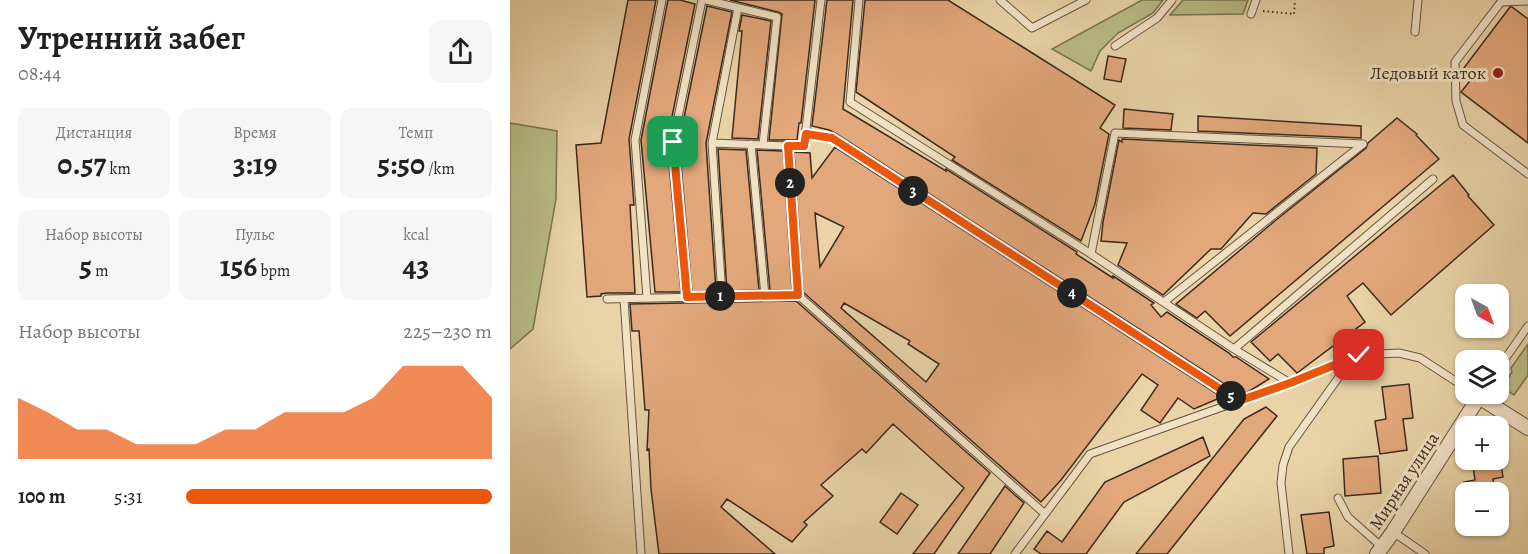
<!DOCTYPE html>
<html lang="ru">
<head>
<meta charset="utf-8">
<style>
	:root { --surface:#fff; --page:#f6f6f6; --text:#222; --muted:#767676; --accent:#ea580c }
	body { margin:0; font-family:Alegreya,serif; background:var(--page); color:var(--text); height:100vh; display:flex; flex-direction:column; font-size:22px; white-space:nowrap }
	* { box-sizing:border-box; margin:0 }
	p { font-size:20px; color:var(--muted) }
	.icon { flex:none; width:33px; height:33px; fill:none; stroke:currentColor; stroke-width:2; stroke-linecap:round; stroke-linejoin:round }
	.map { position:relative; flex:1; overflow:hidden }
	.details { display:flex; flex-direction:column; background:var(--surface); width:510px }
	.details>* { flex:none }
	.needle { width:39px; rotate:139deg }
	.controls { position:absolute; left:945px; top:284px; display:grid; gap:12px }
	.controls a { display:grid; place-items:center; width:54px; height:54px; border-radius:12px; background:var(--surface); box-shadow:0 2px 4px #0004; font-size:30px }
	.pin { position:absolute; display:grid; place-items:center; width:51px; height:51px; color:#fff; margin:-26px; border-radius:12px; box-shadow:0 3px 9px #0006 }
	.km { position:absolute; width:30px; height:30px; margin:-15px; border-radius:50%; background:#222; color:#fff; font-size:16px; line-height:30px; text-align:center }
	.round { display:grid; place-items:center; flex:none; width:63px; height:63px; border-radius:12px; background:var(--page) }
	.summary { display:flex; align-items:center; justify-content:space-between; height:102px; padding:0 18px }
	h1 { font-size:33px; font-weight:700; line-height:45px }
	.stats { display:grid; grid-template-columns:repeat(3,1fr); gap:9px; height:102px; padding:6px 18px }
	.stats div { display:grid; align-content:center; border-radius:12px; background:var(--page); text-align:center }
	.stats b { font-size:30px; font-weight:700 }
	.stats small { font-size:16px; font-weight:400 }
	.stats p { font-size:16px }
	.chart { height:168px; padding:12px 18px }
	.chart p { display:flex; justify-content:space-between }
	.chart svg { width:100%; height:108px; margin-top:6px; fill:var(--accent); opacity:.7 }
	ul { padding:0 18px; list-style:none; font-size:20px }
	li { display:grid; grid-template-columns:96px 72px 1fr; align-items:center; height:45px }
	li i { height:15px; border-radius:8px; background:var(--accent) }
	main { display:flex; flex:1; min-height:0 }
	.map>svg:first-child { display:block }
</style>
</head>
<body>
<main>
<section class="details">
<div class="summary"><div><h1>Утренний забег</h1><p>08:44</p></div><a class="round"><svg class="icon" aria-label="share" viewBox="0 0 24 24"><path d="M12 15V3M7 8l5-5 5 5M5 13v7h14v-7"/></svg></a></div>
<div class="stats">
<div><p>Дистанция</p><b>0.57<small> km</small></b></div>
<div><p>Время</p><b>3:19</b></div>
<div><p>Темп</p><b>5:50<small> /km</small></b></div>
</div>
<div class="stats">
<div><p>Набор высоты</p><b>5<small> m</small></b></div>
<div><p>Пульс</p><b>156<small> bpm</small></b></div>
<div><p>kcal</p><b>43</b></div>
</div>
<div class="chart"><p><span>Набор высоты</span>225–230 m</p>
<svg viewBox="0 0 160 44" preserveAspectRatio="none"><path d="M0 44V19L10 25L20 32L30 32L40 38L50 38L60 38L70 32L80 32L90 25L100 25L110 25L120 19L130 6L140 6L150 6L160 19V44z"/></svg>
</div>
<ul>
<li><b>100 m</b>5:31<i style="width:100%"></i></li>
</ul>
</section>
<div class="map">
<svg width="1018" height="554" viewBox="0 0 1018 554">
	<rect width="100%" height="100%" fill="#e9d3a7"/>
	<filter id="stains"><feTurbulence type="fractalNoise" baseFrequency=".00333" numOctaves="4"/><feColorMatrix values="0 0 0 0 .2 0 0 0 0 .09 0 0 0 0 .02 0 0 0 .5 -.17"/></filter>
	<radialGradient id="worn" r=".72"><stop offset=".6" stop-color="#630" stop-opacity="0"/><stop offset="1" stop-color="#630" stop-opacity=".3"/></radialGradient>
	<path fill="#b8bc86" stroke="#7a7352" stroke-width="1.5" d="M632,0H653L643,13L608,33L590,51L581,71L542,49Z
		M673,0H738L733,14L660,15Z
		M0,123L47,131L46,199L23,329L0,349Z
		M1018,344V375L1004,395L992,387L1002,372L1001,368Z"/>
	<path fill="#e2a87c" stroke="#3b2a1e" stroke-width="1.5" fill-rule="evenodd" d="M118,0H146L119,139L124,205H120L125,293H97L91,294V296L77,297L66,145L91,143Z
		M158,0H170L185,4L157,141L171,292H145L131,140Z
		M220,0H305L291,123H289L287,140H259L272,14L268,12Z
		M317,0H343L333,109L436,171V169L567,252L566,254L603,278V276L644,303L641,305L651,317L657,312L719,353L723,357H726L759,379L738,392L736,393L730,389L725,391L325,133L319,130L302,126Z
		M355,0H438L605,105L590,128L599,134L585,204L571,241L442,160L445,157L346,92Z
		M197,6L222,12L196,143L206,291L182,292L169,142Z
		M1000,7H1002L1018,19V143L951,92L963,77L953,69Z
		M232,15L261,21L248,139L222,138L232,31H229Z
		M598,56L616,59L611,82L594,79Z
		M614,109L663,114L661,130L613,128Z
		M688,116L851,126V138L688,131Z
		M887,118L907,134L906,135L929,159L720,336L695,311L687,318L666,304L766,220L856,148L858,143Z
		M612,139L807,148L806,174L756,214L743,213L711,249H701L653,295L608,265L617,243L591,241L593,222L609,140L612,142Z
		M325,147L712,397L684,409L668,398L650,423L631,410L648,385L632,374L551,480L531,502L293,292L284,152L300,153L302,178ZM305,213L334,227L310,267ZM334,303L400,341L398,344L429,364L416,382L331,308Z
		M208,149L236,150L249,290L217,291Z
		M247,150L273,151L282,290H260Z
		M943,175L959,195L958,196L984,225L881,315L853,283L837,296L855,322L787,373L768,354L760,361L741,342Z
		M286,301L480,473L424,554H403L454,488L383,424L356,453L352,449L311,485L323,496L294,522L297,525L282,542L217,499L211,507L265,554H149L141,489L139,449L137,450L139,410H135L129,331H122L120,304Z
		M899,384L903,418L893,419L897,450L870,454L865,421L876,419L872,387Z
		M756,407L767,416L657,554H626L734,419Z
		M693,437L700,456L614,502L576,554H531L524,549L537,531L552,542L595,482Z
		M868,456L871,493L835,496L833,459Z
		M962,459H990L993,477L983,479L985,492H956L954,482L965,480Z
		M495,486L514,503L480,554H448Z
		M391,493L408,505L387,534L370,522Z
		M819,512L824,546L814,548V554H797L791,515Z"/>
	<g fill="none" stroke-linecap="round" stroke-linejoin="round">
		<g stroke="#665440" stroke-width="9">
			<path id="lane" d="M196,0L267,17L253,144
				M349,0L340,102L581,254L724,349L780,383
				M490,0L522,28L576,0
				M1018,1L991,2L945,62L946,101L953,125L1018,174
				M741,14L746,0
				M905,32L908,0
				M605,46L647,18L662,0
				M296,134L322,138L729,401L780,383L849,355L889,353L910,358L956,388
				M202,143L278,146
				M241,144L255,296
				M581,254L605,133L853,144
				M288,295L278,146H294L311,0
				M212,296L202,143L228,8
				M177,297L163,142L192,0
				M137,298L125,140L152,0
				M97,299L288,295L535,514
				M114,299L131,554
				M654,302L853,144
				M724,349L923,179
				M988,369L1018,326
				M828,498L838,517L872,547
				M883,532L915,554
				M505,554L580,454L729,401
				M779,554L771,483L773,465L779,447L831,374L848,356"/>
		</g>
		<g stroke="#665440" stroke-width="16">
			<path id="street" d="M867,554L883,532L969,397L1018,428"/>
		</g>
		<path stroke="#3b2a1e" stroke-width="2" stroke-dasharray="1.5 3" stroke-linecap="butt" d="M753,11L784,14L785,0"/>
		<use href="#lane" stroke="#f1e2c6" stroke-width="7"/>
		<use href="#street" stroke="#f1e2c6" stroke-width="14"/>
	</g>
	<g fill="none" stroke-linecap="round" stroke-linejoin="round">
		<g stroke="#fff" stroke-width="12">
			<path id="route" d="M163,142L177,297L288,295L278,146H294L296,134L322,138L729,401L780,383L849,355"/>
		</g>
		<use href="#route" stroke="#ea580c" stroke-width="8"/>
	</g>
	<circle fill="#8f2418" stroke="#f1e2c6" stroke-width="2" cx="988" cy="73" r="6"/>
	<g text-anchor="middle" stroke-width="6" stroke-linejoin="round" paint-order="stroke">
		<g font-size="18" fill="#3b2a1e" stroke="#f1e2c6" text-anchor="end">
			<text x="976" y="79">Ледовый каток</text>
		</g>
		<g font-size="18" fill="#3b2a1e" stroke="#f1e2c6">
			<text transform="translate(894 481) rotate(-57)" y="6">Мирная улица</text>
		</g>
	</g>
	<rect width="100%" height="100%" filter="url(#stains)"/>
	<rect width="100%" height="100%" fill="url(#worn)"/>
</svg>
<div class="controls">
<a><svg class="needle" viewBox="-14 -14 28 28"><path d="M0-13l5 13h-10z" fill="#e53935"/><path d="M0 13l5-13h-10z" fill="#767676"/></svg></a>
<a><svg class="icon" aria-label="layers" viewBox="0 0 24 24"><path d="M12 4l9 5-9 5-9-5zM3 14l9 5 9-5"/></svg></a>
<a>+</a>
<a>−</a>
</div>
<div class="pin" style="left:163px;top:142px;background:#1e9e55"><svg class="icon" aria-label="arrive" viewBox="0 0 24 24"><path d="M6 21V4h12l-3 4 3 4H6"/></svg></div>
<div class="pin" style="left:849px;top:355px;background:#d93025"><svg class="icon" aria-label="check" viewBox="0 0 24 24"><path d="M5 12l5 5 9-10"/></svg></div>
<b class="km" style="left:210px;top:296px">1</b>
<b class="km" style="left:280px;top:183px">2</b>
<b class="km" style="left:403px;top:191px">3</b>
<b class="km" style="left:562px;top:293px">4</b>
<b class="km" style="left:721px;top:396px">5</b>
</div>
</main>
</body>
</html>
